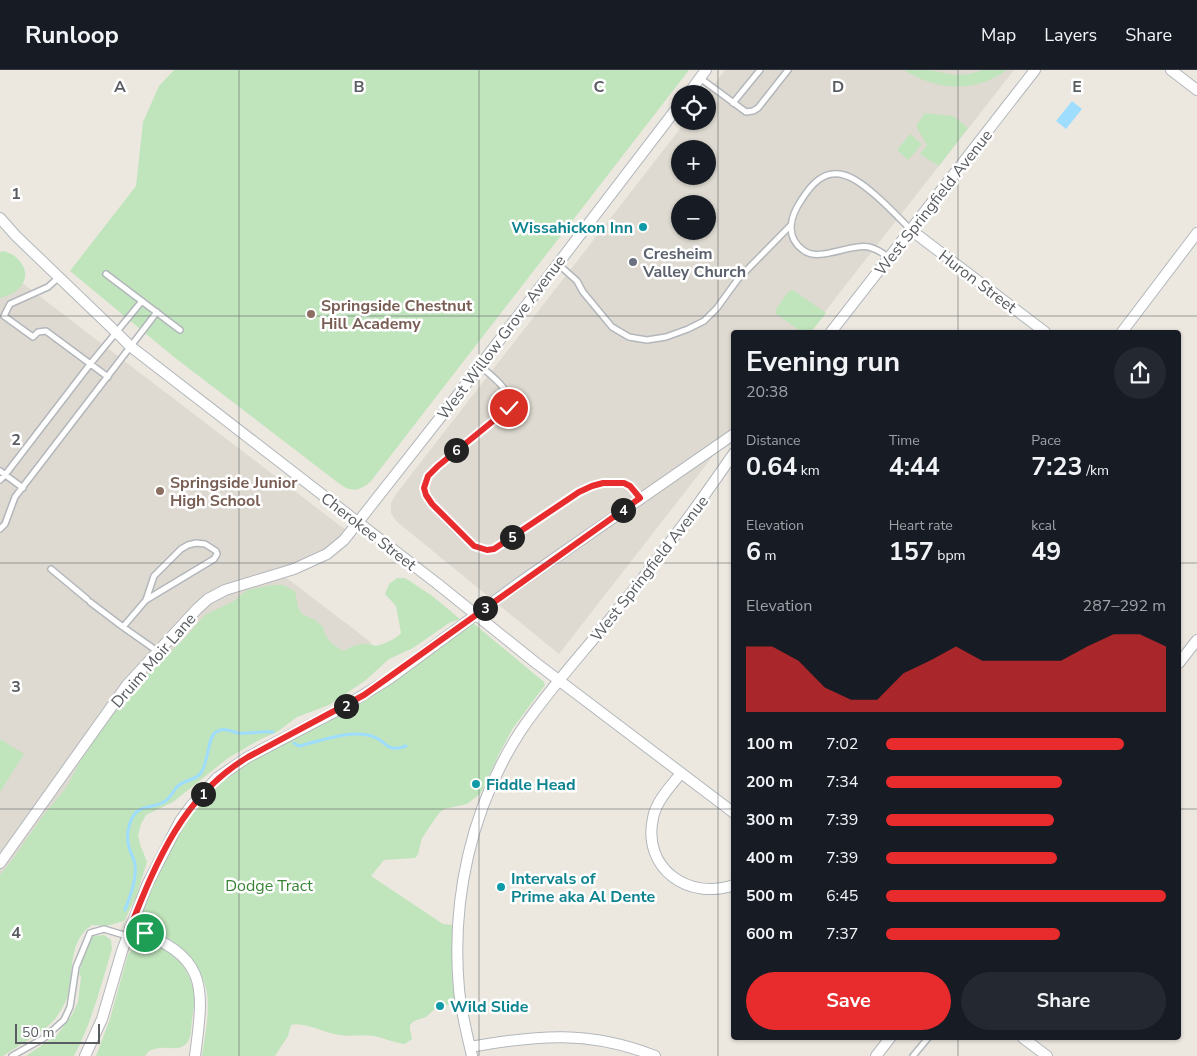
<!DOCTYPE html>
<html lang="en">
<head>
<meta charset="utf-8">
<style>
	:root { --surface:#171b24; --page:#242831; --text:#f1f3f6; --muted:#9ea1a6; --line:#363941; --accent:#e82b2d }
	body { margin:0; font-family:"Nunito Sans",sans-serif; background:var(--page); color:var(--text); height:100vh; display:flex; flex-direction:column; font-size:19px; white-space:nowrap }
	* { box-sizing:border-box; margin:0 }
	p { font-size:16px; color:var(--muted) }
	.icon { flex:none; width:28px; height:28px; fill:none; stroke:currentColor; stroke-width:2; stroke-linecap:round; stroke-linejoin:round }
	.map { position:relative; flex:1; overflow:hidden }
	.drawer { position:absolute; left:731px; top:260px; width:450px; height:710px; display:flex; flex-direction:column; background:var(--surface); border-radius:5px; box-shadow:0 1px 4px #0004 }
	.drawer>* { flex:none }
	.tools { position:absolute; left:671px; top:15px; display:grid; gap:10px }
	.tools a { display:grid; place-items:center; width:45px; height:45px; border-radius:50%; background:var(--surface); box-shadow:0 1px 4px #0004; font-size:25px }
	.scale { position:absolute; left:15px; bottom:12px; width:85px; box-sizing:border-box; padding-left:5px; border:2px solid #595d61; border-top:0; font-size:14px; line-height:18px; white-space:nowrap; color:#595d61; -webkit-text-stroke:4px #fff; paint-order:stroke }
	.pin { position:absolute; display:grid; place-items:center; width:42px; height:42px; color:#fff; margin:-21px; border:2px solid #fff; border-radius:50%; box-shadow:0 1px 5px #0007 }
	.km { position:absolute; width:25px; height:25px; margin:-12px; border-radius:50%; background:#222; color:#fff; font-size:14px; line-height:25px; text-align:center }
	.round { display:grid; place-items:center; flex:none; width:52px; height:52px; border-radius:26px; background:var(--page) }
	.summary { display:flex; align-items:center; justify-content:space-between; height:85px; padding:0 15px }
	h1 { font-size:28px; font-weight:700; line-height:38px }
	.stats { display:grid; grid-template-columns:repeat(3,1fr); gap:8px; height:85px; padding:5px 15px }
	.stats div { display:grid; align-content:center }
	.stats b { font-size:25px; font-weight:700 }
	.stats small { font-size:14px; font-weight:400 }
	.stats p { font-size:14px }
	.chart { height:140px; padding:10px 15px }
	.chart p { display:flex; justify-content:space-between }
	.chart svg { width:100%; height:90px; margin-top:5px; fill:var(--accent); opacity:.7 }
	.cta { display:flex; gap:10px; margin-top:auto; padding:10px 15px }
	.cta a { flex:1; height:58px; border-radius:30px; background:var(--accent); color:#fff; font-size:20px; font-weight:700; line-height:58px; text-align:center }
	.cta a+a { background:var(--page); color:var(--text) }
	ul { padding:0 15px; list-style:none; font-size:16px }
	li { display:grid; grid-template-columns:80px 60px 1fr; align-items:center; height:38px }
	li i { height:12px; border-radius:6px; background:var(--accent) }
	header { display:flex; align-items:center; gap:30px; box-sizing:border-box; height:70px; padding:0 25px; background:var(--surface); border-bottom:1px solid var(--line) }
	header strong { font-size:24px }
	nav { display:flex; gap:28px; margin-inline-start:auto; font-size:18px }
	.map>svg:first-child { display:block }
</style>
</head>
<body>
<header>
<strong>Runloop</strong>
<nav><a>Map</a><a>Layers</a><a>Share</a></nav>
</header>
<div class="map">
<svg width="1197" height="986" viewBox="0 0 1197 986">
	<rect width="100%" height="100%" fill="#ece8e0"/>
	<path fill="#dedad1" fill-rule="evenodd" d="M725,0H1014L809,262H734V359L559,584L396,451L391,443V433L396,424L686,51H708L707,24ZM680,79H708V106H680ZM680,134H708V161H680Z
		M0,196L355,467L337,482L284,506L372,573L221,623L0,827Z"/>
	<path fill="#c0e4bc" d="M174,0H689L371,411C362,420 352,423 341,415L174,287L70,201L136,116L143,52L159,16Z
		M904,0H929L953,5L970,4L983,0H1007C975,23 937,21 904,0Z
		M925,43L953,46L968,58L939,96L920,84L927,75L916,56Z
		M910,64L922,74L908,90L897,80Z
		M3,181C21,185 34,205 18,219C14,224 6,226 0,228V182Z
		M793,220L826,243L811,262H802L776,244V239L789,221Z
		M397,508H405L431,525L460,549L449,553L413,578L389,589L366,610L329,635L297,647L277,662L259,670L228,688L173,732L146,745L141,754L138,765L140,774L147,792L136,827L124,851L106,856L92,855C68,871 74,900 68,925C66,932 60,942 56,948C47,960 16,977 3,986H0V805L12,790L42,747L66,718L81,690L109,649L131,625L141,611L156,594L182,571L205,545L234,531L247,520L272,515H283L295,521L298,537L302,544L315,550L323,557L325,564L331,573L343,581C355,575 364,571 376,576C384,574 396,569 401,563L396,536L385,524L389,514Z
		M473,553L544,612L545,615L513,658L499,684L481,723L467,734L444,739L439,743L422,768L418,784L415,788L384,790L371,806L443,854L452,855V906L455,935H439L426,947L414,951L410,955V959L412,969L405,974C394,973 385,968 374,966C363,964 351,967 339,965C326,963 302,951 291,955L288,966L275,986H202C205,966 211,938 206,918C200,894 182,877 162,864C157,861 149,860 145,855C143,853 142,848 142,845C143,833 158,808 163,796C171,779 179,762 190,746C232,689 300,669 359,634C399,611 435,580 473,553Z
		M0,669L24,684L0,722Z
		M104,865L111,870L112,879C101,915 92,952 74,986H26L57,965L72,945L78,932L81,907L79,904L86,875L93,866Z
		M143,872C168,873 187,894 193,918C195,928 194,939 192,949C191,957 192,968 186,974C178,981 169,977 160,978C156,978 152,980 149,981L145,986H96L110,949L128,884L137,875Z"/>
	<path fill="#9eddfe" d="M1072,31L1082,39L1066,59L1056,51Z"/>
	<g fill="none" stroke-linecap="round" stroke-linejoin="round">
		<path stroke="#9eddfe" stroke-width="3" d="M294,673L299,676C322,671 344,661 368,665C388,669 384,684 406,676
			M125,840C130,826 137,810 135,795C135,789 130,783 129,777C126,768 128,756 132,748C139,735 151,738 162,733C170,730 172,722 177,717C183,710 194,711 200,704C209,694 207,667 216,662C224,657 231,661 238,663C249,664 261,661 273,662"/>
		<g stroke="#b3b7bb" stroke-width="8">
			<path id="lane" d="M700,8L746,42L753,41L758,38L788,0
				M733,33L760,0
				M889,188C883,183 877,179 869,177C850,173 819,193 803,180C784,166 791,145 802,129C811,115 824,99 844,105C864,110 896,145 911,160
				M558,194L577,211L583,222L612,257L629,267L647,270L666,267L688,259L704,251L717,238L738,209L791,155
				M106,204L180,260
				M59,207L48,217L10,234L4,246L33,267L38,262L46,261L108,307
				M480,296C492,306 513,321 509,338L438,395C432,402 424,409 424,418C425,432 463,468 475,476C481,480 487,480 494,479L579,422L592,416L603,413H624L630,416L639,428
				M0,401L23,418
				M0,410L5,405L91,293L142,231
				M0,459L5,454L15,427L157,242
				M51,499L87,529
				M146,530L214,489L217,484L216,481L205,474L196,473L188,475L181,479L154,506L146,530L123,557L157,581
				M90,532L123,557
				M12,986L44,968L64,950L70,937L76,897L90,863L104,859L127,866
				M913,986L928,968"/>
		</g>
		<g stroke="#b3b7bb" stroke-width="12">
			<path id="street" d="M1171,0L1197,20
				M688,24L706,0
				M0,148L16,166L116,262L130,276L439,515
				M911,160L1045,262
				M831,262L1035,0
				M1122,262L1197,163
				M536,593L734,743
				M1179,593L1197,570
				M681,703C671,716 656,731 653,748C642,798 688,831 734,815
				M0,793L127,615L197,539L208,529L225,520L294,499L327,484L344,470L450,335L680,34
				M130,858C207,886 205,912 195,986
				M1023,968L1047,986
				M470,977C537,965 590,960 655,986
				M85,986L102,949L122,881L147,815L180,751L191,736L217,708L248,687L342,638L389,609L519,513L734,364
				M472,986C467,964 461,942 459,919C451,830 471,738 520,662C548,620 583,583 614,544C657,492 696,438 734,383
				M876,986L890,968"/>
		</g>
		<use href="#lane" stroke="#fff" stroke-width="5"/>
		<use href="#street" stroke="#fff" stroke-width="10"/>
		<g stroke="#b3b7bb" stroke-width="12" stroke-linecap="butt">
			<path id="street-bridge" d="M439,515L536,593"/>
		</g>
		<use href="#street-bridge" stroke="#fff" stroke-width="10"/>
	</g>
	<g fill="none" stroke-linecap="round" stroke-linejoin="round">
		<g stroke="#fff" stroke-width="10">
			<path id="route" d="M145,863L130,858C157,790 183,726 248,687L364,625L640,428L630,416L624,413H603L592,416L579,422L494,479L487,480L474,476L432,434L426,425L424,418L428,406L438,396L509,338"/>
		</g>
		<use href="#route" stroke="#e82b2d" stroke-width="6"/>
	</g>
	<path fill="none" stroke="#595d61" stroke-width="1" stroke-opacity="0.55" d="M239,0V986M479,0V986M718,0V986M958,0V262M0,246H1197M0,493H734M1179,493H1197M0,739H734M1179,739H1197M958,968V986"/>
	<g fill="#0f9aa8" stroke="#fff" stroke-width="2">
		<circle cx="643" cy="157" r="5"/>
		<circle cx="476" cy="714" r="5"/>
		<circle cx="501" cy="817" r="5"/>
		<circle cx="440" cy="936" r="5"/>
	</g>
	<circle fill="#6b7280" stroke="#fff" stroke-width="2" cx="633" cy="192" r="5"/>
	<g fill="#8d6e63" stroke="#fff" stroke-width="2">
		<circle cx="311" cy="244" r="5"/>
		<circle cx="160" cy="421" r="5"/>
	</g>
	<g text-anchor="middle" stroke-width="5" stroke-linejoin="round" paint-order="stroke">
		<g font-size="16" fill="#595d61" stroke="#fff">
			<text transform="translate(933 132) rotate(-52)" y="6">West Springfield Avenue</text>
			<text transform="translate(978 211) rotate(37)" y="6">Huron Street</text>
			<text transform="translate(501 267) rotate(-53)" y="6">West Willow Grove Avenue</text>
			<text transform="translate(369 461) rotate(38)" y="6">Cherokee Street</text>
			<text transform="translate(649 498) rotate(-52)" y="6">West Springfield Avenue</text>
			<text transform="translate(153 590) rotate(-49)" y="6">Druim Moir Lane</text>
		</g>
		<g font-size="16" font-weight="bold" fill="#0d838f" stroke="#fff" text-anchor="start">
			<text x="633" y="163" text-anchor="end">Wissahickon Inn</text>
			<text x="486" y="720">Fiddle Head</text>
			<text x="511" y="814">Intervals of<tspan x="511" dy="18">Prime aka Al Dente</tspan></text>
			<text x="450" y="942">Wild Slide</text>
		</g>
		<g font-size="16" font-weight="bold" fill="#5b616d" stroke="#fff" text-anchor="start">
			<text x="643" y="189">Cresheim<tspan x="643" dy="18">Valley Church</tspan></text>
		</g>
		<g font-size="16" font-weight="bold" fill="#785e54" stroke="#fff" text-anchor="start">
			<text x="321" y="241">Springside Chestnut<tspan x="321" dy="18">Hill Academy</tspan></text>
			<text x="170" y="418">Springside Junior<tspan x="170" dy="18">High School</tspan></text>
		</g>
		<g font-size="16" fill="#388435" stroke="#fff">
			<text x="269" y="821">Dodge Tract</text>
		</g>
	</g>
	<g font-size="16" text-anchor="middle" font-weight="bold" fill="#595d61" stroke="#fff" stroke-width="5" stroke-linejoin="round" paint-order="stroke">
		<text x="120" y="22">A</text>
		<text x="359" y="22">B</text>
		<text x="599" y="22">C</text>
		<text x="838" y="22">D</text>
		<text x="1077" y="22">E</text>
		<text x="16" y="129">1</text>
		<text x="16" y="375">2</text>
		<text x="16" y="622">3</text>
		<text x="16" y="868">4</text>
	</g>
</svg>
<div class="tools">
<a><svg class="icon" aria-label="locate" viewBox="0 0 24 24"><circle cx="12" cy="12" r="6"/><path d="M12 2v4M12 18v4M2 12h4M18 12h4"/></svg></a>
<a>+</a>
<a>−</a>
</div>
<div class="scale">50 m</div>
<div class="pin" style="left:145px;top:863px;background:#1e9e55"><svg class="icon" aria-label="arrive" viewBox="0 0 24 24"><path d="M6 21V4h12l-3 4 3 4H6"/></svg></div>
<div class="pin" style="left:509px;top:338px;background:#d93025"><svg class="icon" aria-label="check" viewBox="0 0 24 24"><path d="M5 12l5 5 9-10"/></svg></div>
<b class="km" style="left:203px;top:724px">1</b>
<b class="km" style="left:346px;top:636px">2</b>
<b class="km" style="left:485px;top:538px">3</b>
<b class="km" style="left:623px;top:440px">4</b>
<b class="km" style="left:512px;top:467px">5</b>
<b class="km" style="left:456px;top:380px">6</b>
<section class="drawer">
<div class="summary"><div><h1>Evening run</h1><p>20:38</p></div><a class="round"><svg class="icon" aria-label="share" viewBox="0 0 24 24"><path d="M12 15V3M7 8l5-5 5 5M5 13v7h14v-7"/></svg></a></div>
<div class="stats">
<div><p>Distance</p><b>0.64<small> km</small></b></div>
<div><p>Time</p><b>4:44</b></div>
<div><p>Pace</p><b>7:23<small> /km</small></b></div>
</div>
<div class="stats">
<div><p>Elevation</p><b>6<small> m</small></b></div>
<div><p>Heart rate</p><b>157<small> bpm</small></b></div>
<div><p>kcal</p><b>49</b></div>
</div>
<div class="chart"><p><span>Elevation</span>287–292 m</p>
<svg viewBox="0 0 160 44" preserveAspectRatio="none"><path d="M0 44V12L10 12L20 19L30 32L40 38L50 38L60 25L70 19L80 12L90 19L100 19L110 19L120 19L130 12L140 6L150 6L160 12V44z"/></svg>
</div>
<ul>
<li><b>100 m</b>7:02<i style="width:85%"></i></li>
<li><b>200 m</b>7:34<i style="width:63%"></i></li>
<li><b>300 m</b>7:39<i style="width:60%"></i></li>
<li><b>400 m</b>7:39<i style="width:61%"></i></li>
<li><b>500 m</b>6:45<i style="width:100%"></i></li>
<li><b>600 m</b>7:37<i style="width:62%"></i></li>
</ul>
<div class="cta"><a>Save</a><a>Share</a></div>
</section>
</div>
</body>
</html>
